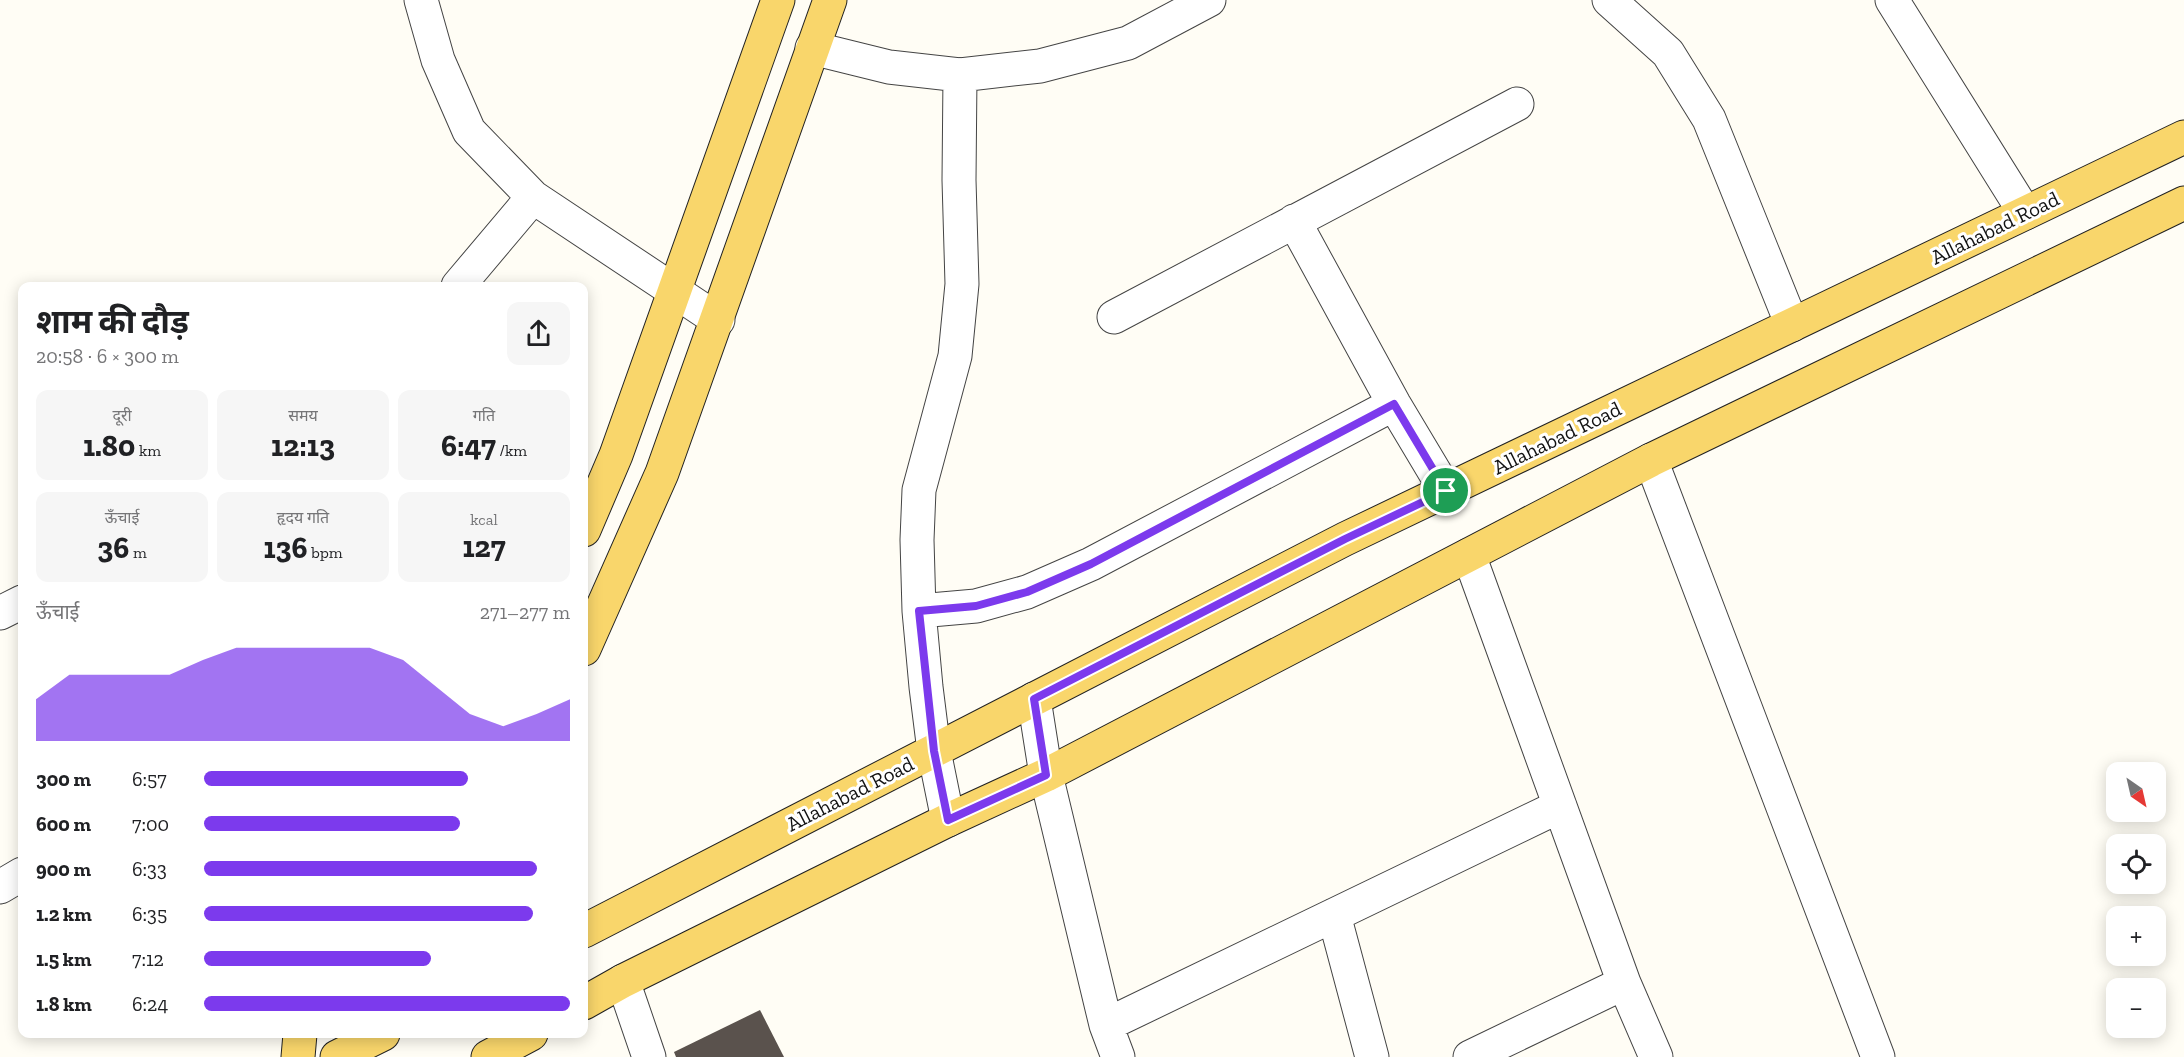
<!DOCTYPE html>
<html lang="hi">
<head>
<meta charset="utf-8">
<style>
	:root { --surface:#fff; --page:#f6f6f6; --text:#202124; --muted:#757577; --accent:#7c3aed }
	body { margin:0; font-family:"Zilla Slab","Noto Sans Devanagari",serif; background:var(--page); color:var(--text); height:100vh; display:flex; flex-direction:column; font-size:22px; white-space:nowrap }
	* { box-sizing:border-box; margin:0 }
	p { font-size:20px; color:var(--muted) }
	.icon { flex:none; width:33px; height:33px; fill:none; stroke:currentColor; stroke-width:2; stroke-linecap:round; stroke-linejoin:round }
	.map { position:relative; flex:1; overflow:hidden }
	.details { position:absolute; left:18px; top:282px; width:570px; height:756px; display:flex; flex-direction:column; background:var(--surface); border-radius:12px; box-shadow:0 3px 15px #0003 }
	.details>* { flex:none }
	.needle { width:39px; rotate:146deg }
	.controls { position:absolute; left:2106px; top:762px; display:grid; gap:12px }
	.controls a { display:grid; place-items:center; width:60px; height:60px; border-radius:12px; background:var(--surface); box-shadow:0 3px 15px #0003; font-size:30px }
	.pin { position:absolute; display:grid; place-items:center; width:51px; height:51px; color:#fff; margin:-26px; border:3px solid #fff; border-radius:50%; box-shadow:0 2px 6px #0007 }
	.round { display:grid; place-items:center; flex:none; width:63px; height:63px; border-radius:12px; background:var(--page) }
	.overview { display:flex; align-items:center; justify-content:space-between; height:102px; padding:0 18px }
	h1 { font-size:33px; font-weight:700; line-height:45px }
	.stats { display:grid; grid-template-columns:repeat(3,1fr); gap:9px; height:102px; padding:6px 18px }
	.stats div { display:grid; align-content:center; border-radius:12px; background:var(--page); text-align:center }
	.stats b { font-size:30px; font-weight:700 }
	.stats small { font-size:16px; font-weight:400 }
	.stats p { font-size:16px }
	.chart { height:168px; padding:12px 18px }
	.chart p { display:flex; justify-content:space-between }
	.chart svg { width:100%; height:108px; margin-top:6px; fill:var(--accent); opacity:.7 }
	ul { padding:0 18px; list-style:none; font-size:20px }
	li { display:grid; grid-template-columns:96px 72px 1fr; align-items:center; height:45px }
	li i { height:15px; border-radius:8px; background:var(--accent) }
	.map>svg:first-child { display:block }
</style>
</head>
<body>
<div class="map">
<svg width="2184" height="1057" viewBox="0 0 2184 1057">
	<rect width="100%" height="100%" fill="#fffdf5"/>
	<path fill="#5a524d" d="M760,1010L784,1057H676L674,1052Z"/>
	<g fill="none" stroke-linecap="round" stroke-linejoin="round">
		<g stroke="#444" stroke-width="35">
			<path id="minor" d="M421,0L438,60L469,131L533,197L718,320
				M1609,0L1668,53L1709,119L1792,325
				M1892,0L2025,213
				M812,48L889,67L960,75L1040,66L1128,43L1209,0
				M1294,221L1394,404L1446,491
				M458,286L533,197
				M1114,317L1517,104
				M1651,460L1878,1057
				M1469,555L1624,983L1656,1057
				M919,611L976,606L1027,592L1091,564L1394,404
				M0,613L22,602
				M1034,699L1046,775L1106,1025L1118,1057
				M948,820L934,751L926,687L919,611L917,540L919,490L955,356L962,284L959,180L960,75
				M0,887L22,874
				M1334,915L1372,1057
				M623,981L649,1057
				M1106,1025L1560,806
				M1470,1057L1624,983"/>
		</g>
		<g stroke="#222" stroke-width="35">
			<path id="major" d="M584,530L616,455L778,0
				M584,649L662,473L830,0
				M584,931L1345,539L2184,137
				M584,1003L623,981L948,820L1046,775L1651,460L2184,203
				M298,1057L300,1034
				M337,1057L383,1034
				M488,1057L531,1034"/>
		</g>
		<use href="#minor" stroke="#fff" stroke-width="33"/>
		<use href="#major" stroke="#f9d66b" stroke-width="33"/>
	</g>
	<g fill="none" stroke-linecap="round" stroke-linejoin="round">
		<g stroke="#fff" stroke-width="12">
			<path id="route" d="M1394,404L1446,491L1345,539L1034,699L1046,775L948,820L934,751L919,611L976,606L1027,592L1091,564Z"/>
		</g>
		<use href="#route" stroke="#7c3aed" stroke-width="8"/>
	</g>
	<g text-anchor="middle" stroke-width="6" stroke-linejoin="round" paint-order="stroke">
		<g font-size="21" fill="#111" stroke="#fff">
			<text transform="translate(1995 228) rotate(-26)" y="7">Allahabad Road</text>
			<text transform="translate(1557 438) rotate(-26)" y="7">Allahabad Road</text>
			<text transform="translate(850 794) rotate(-27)" y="7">Allahabad Road</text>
		</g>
	</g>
</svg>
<div class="controls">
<a><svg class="needle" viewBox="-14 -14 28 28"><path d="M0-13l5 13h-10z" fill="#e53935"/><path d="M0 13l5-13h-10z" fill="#757577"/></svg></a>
<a><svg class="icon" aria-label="locate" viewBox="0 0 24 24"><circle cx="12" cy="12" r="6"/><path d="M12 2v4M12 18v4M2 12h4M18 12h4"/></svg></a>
<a>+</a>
<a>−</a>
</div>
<div class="pin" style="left:1446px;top:491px;background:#1e9e55"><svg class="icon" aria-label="arrive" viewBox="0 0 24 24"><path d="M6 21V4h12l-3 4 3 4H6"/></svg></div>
<section class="details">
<div class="overview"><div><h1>शाम की दौड़</h1><p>20:58 · 6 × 300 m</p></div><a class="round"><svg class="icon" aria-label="share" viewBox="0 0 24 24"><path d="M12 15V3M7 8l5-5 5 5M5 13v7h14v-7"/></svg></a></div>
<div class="stats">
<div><p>दूरी</p><b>1.80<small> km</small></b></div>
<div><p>समय</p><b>12:13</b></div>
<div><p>गति</p><b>6:47<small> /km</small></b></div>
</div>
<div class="stats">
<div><p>ऊँचाई</p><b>36<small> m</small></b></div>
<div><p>हृदय गति</p><b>136<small> bpm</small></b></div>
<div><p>kcal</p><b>127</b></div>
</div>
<div class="chart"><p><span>ऊँचाई</span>271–277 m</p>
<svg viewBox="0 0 160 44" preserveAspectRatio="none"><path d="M0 44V27L10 17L20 17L30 17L40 17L50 11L60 6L70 6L80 6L90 6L100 6L110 11L120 22L130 33L140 38L150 33L160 27V44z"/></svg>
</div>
<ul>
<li><b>300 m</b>6:57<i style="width:72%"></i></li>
<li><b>600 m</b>7:00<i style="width:70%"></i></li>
<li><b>900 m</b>6:33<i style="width:91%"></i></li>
<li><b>1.2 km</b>6:35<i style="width:90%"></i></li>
<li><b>1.5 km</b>7:12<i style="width:62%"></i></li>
<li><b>1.8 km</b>6:24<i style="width:100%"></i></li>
</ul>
</section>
</div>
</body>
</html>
